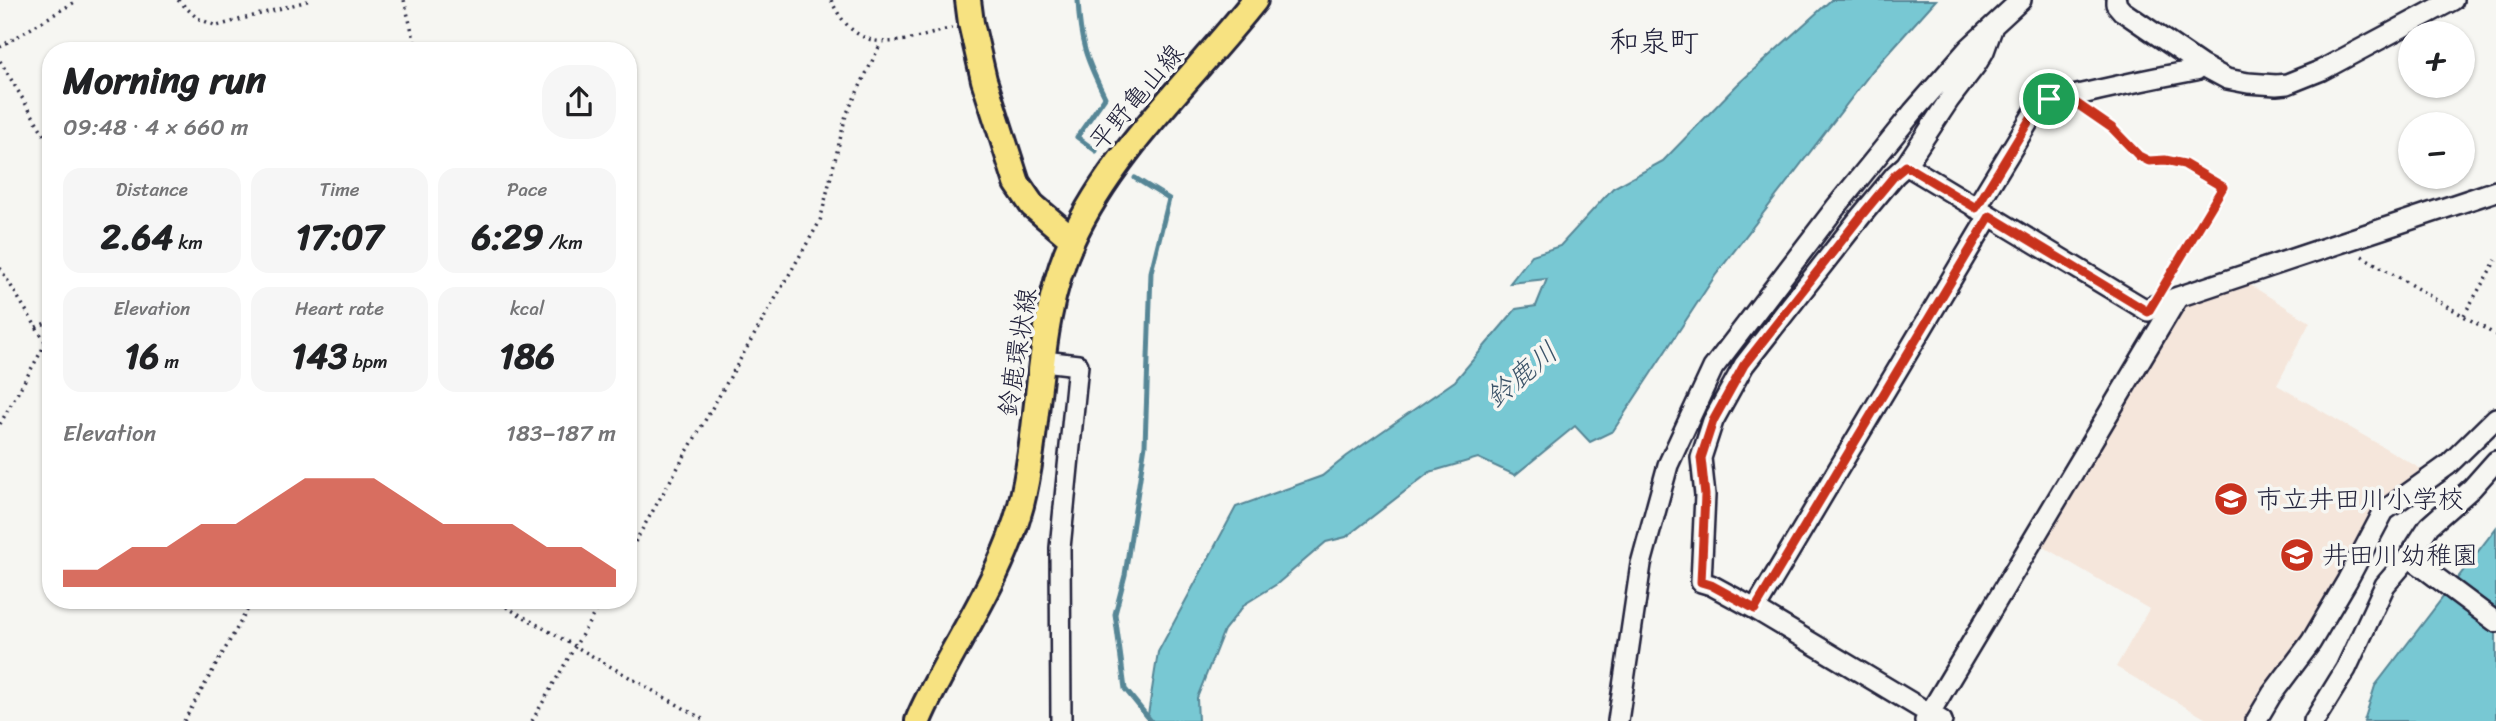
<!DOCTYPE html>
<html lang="en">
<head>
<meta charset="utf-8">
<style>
	:root { --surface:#fff; --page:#f6f6f6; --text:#202124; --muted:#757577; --accent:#c8321e }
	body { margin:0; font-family:Sriracha,"Klee One",sans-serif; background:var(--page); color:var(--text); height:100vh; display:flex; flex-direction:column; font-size:26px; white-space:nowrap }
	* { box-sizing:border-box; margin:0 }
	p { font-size:23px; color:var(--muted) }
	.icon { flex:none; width:38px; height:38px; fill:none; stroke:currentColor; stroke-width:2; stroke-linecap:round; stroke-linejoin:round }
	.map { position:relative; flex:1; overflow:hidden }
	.details { position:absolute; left:42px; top:42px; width:595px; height:567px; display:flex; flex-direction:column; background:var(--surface); border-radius:28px; box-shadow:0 2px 5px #0004 }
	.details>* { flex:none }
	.buttons { position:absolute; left:2398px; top:21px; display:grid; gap:14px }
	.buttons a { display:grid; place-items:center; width:77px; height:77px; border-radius:50%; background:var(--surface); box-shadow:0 2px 5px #0004; font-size:35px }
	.pin { position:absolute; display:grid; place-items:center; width:60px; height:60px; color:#fff; margin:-30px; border:4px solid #fff; border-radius:50%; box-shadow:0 2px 7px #0007 }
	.round { display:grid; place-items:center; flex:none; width:74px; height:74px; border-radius:28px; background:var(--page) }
	.overview { display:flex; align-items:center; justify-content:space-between; height:119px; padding:0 21px }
	h1 { font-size:38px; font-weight:700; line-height:52px }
	.metrics { display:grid; grid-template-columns:repeat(3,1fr); gap:10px; height:119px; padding:7px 21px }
	.metrics div { display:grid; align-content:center; border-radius:18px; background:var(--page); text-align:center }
	.metrics b { font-size:35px; font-weight:700 }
	.metrics small { font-size:19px; font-weight:400 }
	.metrics p { font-size:19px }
	.chart { height:196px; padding:14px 21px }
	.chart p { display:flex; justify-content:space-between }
	.chart svg { width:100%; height:126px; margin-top:7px; fill:var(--accent); opacity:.7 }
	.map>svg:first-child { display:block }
</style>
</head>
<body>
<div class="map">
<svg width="2496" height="721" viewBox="0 0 2496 721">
	<rect width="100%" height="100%" fill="#f6f6f2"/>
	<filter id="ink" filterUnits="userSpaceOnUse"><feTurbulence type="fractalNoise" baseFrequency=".0143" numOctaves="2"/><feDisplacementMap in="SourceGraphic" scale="14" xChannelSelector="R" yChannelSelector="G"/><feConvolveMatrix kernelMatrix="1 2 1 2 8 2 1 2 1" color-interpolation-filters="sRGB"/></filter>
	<g filter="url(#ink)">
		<path fill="#f5e6db" d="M2247,283L2310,322L2277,385L2421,469L2424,475L2404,492L2310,634L2248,721H2210L2116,667L2149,609L2042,546L2183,304Z"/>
		<path fill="#78c8d3" stroke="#568696" stroke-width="2" d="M1831,0H1936L1873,70L1715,276L1613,431L1590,442L1575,426L1515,475L1478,458L1430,472L1346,537L1326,542L1277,584L1245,604L1224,630L1197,698L1198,721H1147L1158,652L1236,507L1322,476L1347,456L1455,381L1516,309L1536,306L1547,279L1510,283L1532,255L1560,246L1613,188L1663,161L1738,84Z
			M2496,528V721H2364L2375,686Z"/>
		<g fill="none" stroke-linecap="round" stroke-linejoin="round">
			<path stroke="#568696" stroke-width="5" d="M1078,0C1080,43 1086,59 1105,97L1077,137L1096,151
				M1135,178L1169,199L1151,272L1145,445L1125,575L1115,614L1125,689L1151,721"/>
			<g stroke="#22223b" stroke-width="24">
				<path id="minor" d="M2116,0V4L2122,11L2201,65L2227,79L2248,83L2276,85L2287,84L2322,70L2453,0
					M1906,165L2148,311L2150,307L2178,297L2496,191
					M1976,208L2038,106C2049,99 2057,100 2069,97C2111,87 2153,78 2196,70L2201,65
					M1044,361L1078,365L1060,548L1061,721
					M2409,557L2496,622
					M1755,609L1989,216
					M1618,721L1641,564L1668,465L1713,368L1836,207L1913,112L1969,48L2021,0
					M1925,721L2178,297
					M1942,721L1755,609L1711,585L1701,582L1705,495L1701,458L1713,421L1744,365L1861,216L1895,175L1906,165L1949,100L1975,66L1984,51L1992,29
					M2256,721L2272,694L2311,642L2347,581L2384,511L2448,465L2496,418
					M2314,721L2346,669L2385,585L2409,557L2429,526L2472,488L2496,461"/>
			</g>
			<g stroke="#22223b" stroke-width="30">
				<path id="major" d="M968,0L971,23L984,80L1017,183L1032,205L1072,239
					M918,721C925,703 935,686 944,669C972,617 1006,563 1021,505C1042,420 1036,319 1072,240C1112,152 1195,76 1255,0"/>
			</g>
			<path stroke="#22223b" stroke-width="3.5" stroke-dasharray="2 5" stroke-linecap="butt" d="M178,0L197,18L217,26L311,0
				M404,0L417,51
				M831,0C859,60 901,42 952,28
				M0,47L78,0
				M0,61L51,146
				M2086,111L2113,128L2139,156L2149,161L2166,160L2184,165L2223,187L2166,281
				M2362,256L2496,335
				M0,268L46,343L51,345
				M2464,315L2496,260
				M36,327L51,321
				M0,424L46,343
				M628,554L820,221L846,115L881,43
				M494,600L706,721
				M184,721L253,600
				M532,721L602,600"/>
			<use href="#minor" stroke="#f6f6f2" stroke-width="19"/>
			<use href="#major" stroke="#f7e281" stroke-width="24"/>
		</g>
	</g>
	<g fill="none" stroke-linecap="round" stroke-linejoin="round" filter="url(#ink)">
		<g stroke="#fff" stroke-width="14">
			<path id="route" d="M2067,97L2112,128L2139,156L2149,161L2165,160L2184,164L2223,187L2148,312L1990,216L1755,609L1711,585L1701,582L1705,495L1701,458L1713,421L1744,365L1861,216L1895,175L1906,166L1976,208L2038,106L2049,99Z"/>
		</g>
		<use href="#route" stroke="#c8321e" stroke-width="9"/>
	</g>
	<defs>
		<g id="school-disc" transform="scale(1.75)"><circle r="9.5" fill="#c8321e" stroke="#f6f6f2"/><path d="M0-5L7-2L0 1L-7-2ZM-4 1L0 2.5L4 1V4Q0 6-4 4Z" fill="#fff"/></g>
	</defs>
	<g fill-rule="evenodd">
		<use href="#school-disc" x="2231" y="499"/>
		<use href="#school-disc" x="2297" y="555"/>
	</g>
	<g text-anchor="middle" stroke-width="7" stroke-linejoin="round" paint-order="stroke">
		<g font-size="26" fill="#22223b" stroke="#f6f6f2">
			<text transform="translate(1136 97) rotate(-50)" y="9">平野亀山線</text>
			<text transform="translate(1017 352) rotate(-81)" y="9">鈴鹿環状線</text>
		</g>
		<g font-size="26" fill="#22223b" stroke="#f6f6f2" text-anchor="start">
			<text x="2256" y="508">市立井田川小学校</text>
			<text x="2322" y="564">井田川幼稚園</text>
		</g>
		<g font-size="28" font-style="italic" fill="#3c5469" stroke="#f6f6f2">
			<text transform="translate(1521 374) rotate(-40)" y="10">鈴鹿川</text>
		</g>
		<g font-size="30" fill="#22223b" stroke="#f6f6f2">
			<text x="1654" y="52">和泉町</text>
		</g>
	</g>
</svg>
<div class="buttons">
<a>+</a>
<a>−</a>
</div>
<div class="pin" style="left:2049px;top:99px;background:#1e9e55"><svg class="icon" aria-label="arrive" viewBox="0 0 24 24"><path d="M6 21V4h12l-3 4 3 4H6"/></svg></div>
<section class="details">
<div class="overview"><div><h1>Morning run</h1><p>09:48 · 4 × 660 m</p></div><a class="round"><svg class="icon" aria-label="share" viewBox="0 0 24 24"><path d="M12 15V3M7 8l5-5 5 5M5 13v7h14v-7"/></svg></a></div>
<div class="metrics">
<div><p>Distance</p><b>2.64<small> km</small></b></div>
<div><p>Time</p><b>17:07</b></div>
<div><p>Pace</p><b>6:29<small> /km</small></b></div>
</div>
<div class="metrics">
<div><p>Elevation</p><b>16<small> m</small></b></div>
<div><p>Heart rate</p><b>143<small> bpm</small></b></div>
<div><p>kcal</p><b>186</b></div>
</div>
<div class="chart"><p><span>Elevation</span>183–187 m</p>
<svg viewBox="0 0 160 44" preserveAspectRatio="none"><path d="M0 44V38L10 38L20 30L30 30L40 22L50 22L60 14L70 6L80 6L90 6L100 14L110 22L120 22L130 22L140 30L150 30L160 38V44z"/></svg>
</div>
</section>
</div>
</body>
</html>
